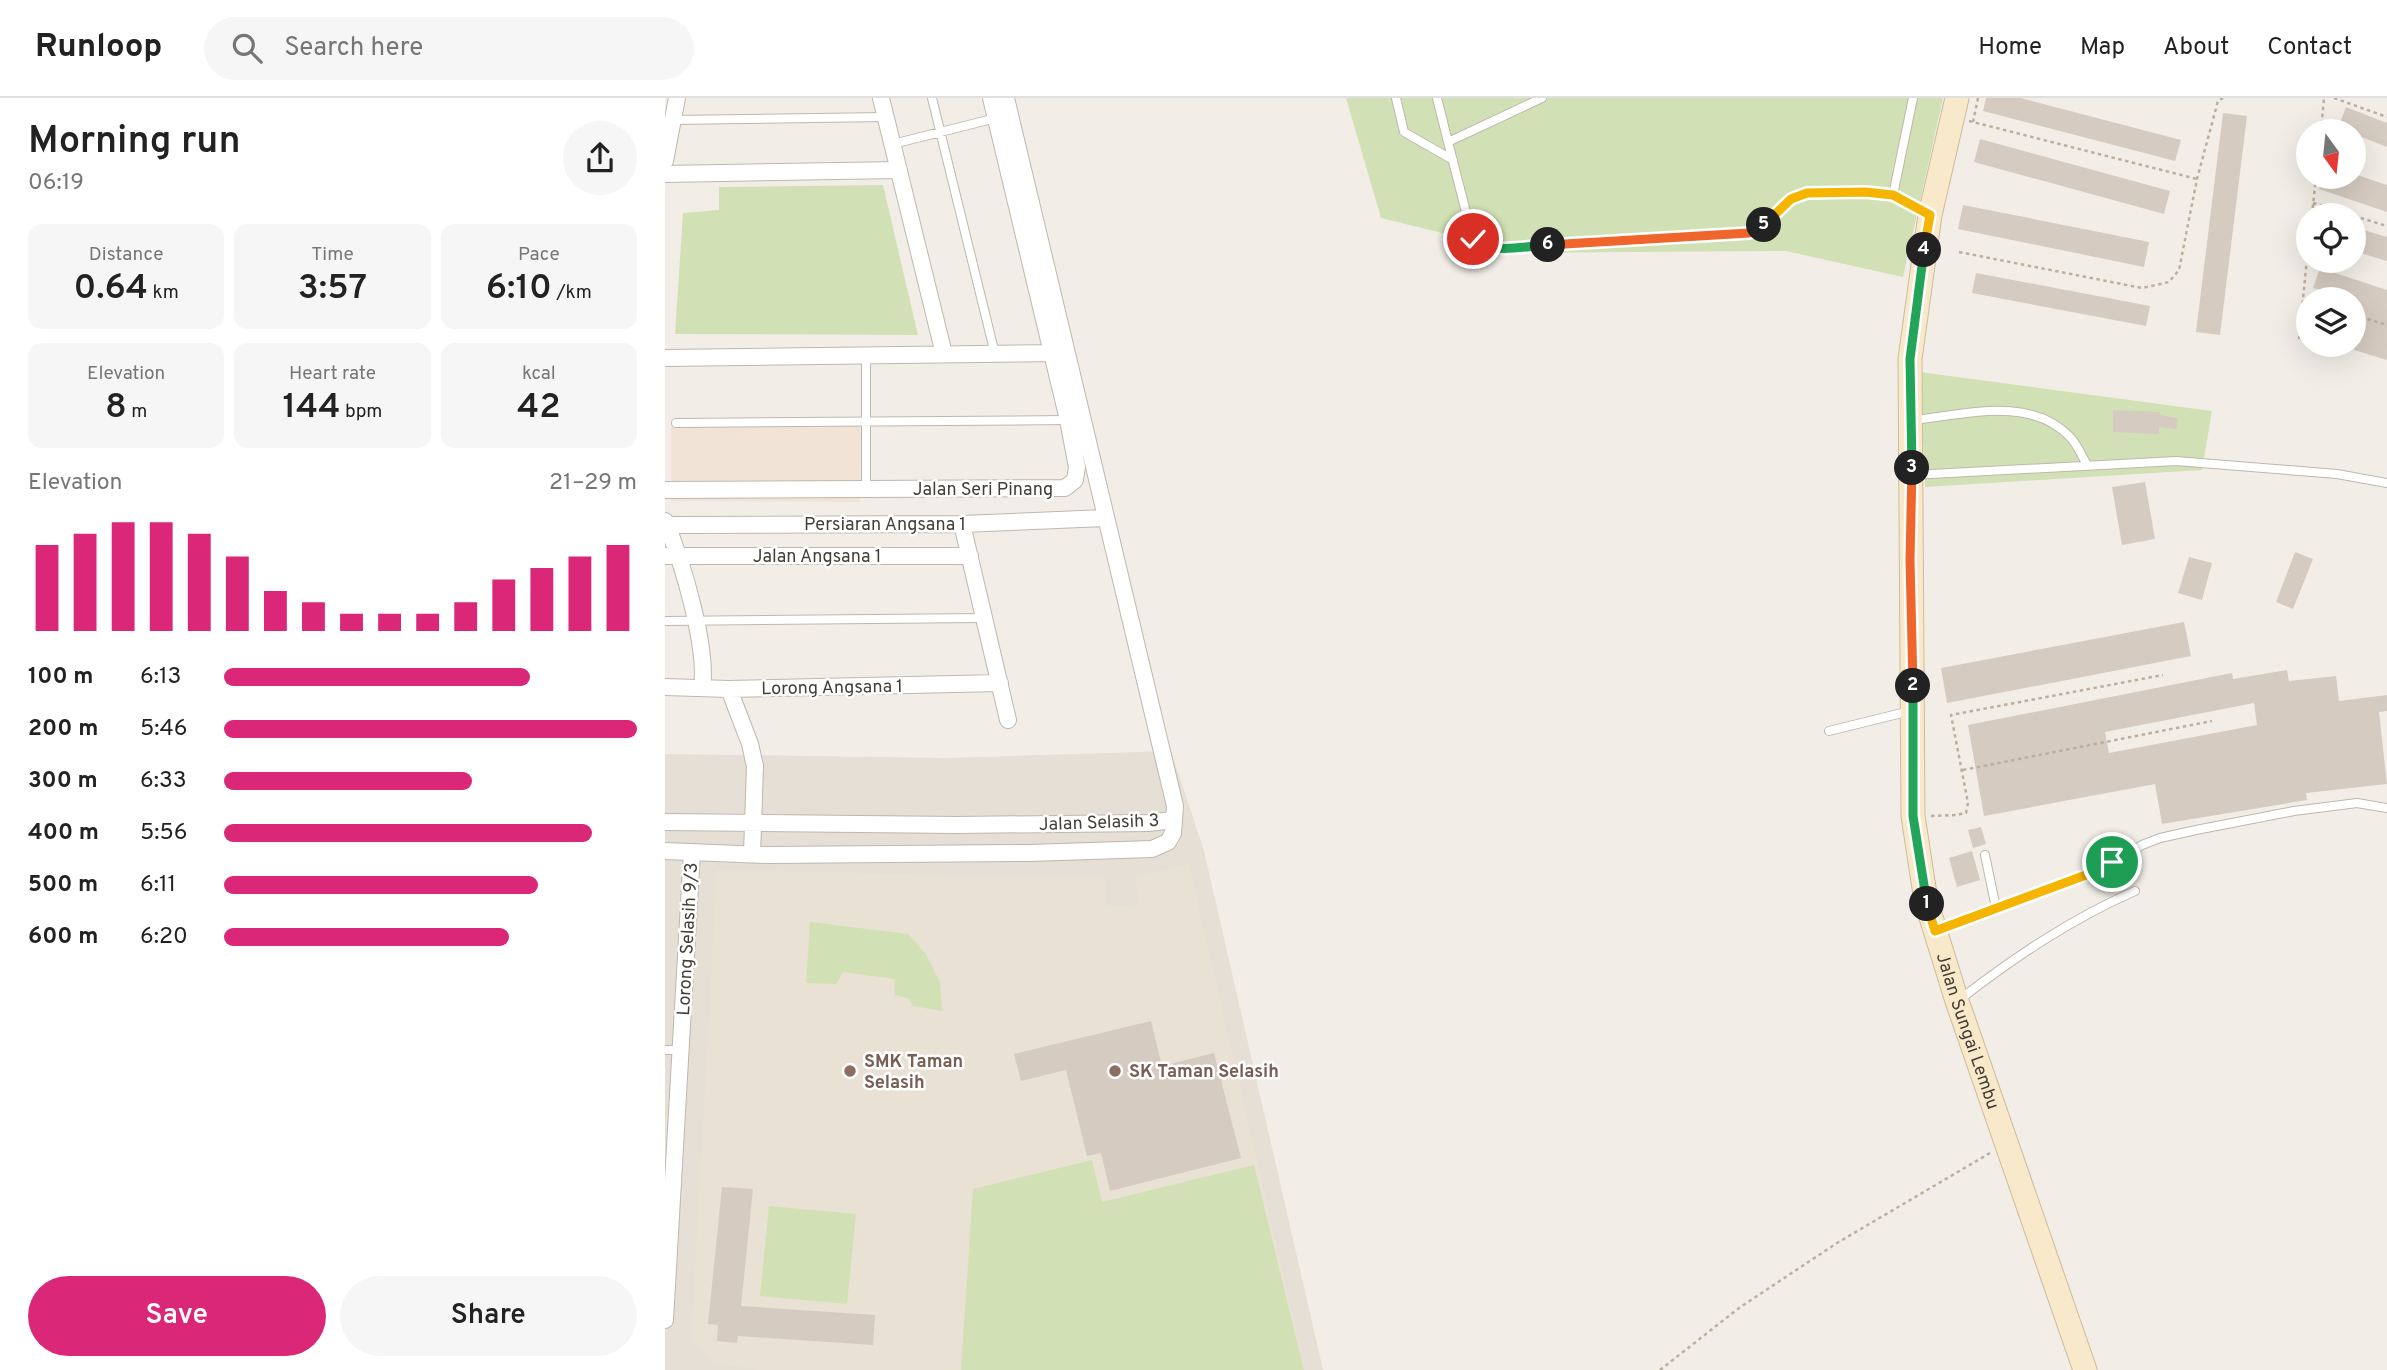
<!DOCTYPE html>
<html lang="en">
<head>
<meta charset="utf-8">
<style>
	:root { --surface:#fff; --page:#f6f6f6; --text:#222; --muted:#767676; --line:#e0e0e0; --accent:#db2777 }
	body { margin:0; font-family:Overpass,sans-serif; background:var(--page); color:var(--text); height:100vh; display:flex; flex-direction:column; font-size:26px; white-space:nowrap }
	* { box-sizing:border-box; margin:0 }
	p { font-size:23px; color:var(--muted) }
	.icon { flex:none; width:38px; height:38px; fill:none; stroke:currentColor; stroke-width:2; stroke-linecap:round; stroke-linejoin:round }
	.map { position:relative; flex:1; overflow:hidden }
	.drawer { display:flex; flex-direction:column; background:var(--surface); width:665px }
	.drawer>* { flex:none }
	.needle { width:46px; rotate:165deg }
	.fabs { position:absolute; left:1631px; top:21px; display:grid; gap:14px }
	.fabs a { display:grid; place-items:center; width:70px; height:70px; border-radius:50%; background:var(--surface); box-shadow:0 7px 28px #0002; font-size:35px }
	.pin { position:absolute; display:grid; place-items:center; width:60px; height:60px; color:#fff; margin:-30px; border:4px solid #fff; border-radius:50%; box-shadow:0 2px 7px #0007 }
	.km { position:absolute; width:35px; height:35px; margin:-18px; border-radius:50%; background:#222; color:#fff; font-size:19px; line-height:35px; text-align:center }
	.round { display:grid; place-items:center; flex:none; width:74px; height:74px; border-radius:37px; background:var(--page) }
	.overview { display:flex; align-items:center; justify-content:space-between; height:119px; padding:0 28px }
	h1 { font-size:38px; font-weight:600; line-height:52px }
	.stats { display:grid; grid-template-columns:repeat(3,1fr); gap:10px; height:119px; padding:7px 28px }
	.stats div { display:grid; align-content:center; border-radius:14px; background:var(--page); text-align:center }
	.stats b { font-size:35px; font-weight:600 }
	.stats small { font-size:19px; font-weight:400 }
	.stats p { font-size:19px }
	.chart { height:196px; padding:14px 28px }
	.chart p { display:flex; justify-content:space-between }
	.chart svg { width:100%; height:126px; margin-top:7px; stroke:var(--accent); stroke-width:6 }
	.primary-button { display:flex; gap:14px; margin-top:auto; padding:14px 28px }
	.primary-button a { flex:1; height:80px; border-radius:42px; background:var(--accent); color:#fff; font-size:28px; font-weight:600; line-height:80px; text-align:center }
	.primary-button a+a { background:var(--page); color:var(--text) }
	ul { padding:0 28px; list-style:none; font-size:23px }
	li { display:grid; grid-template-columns:112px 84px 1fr; align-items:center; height:52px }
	li i { height:18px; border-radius:9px; background:var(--accent) }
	header { display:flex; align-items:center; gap:42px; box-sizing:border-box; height:98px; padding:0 35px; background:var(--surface); border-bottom:2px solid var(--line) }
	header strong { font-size:33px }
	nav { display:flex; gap:38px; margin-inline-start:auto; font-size:24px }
	.search { width:490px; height:63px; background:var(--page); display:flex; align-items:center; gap:18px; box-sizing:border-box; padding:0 24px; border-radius:38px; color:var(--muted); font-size:26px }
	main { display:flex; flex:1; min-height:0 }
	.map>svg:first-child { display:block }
</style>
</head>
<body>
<header>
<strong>Runloop</strong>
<div class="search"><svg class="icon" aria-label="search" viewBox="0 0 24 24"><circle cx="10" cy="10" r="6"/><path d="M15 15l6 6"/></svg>Search here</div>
<nav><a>Home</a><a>Map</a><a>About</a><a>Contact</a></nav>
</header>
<main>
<section class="drawer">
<div class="overview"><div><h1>Morning run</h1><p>06:19</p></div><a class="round"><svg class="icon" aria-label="share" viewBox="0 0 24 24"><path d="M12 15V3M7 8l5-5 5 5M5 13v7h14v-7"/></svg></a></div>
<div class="stats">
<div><p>Distance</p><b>0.64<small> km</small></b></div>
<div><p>Time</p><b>3:57</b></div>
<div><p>Pace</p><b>6:10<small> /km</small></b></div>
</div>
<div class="stats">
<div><p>Elevation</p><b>8<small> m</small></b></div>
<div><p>Heart rate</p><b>144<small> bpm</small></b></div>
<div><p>kcal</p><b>42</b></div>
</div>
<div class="chart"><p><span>Elevation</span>21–29 m</p>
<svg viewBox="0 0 160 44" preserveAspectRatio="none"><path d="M5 44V14M15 44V10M25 44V6M35 44V6M45 44V10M55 44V18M65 44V30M75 44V34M85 44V38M95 44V38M105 44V38M115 44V34M125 44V26M135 44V22M145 44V18M155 44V14"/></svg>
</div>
<ul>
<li><b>100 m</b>6:13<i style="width:74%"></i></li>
<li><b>200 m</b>5:46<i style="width:100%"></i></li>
<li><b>300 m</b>6:33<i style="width:60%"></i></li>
<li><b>400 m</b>5:56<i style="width:89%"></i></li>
<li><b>500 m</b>6:11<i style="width:76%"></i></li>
<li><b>600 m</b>6:20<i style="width:69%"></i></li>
</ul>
<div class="primary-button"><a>Save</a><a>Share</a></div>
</section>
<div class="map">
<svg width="1722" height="1272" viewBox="0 0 1722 1272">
	<rect width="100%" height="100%" fill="#f2eee7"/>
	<path fill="#e5dfd6" d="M506,653L539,753L658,1272H0V656L283,660Z"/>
	<path fill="#f1e3d5" d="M6,328H196L195,404L6,403Z"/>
	<path fill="#e9e1d3" d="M524,766L640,1272H96L50,1265L26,1242L52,771L333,779L440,778L442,808L473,809L471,778Z"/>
	<path fill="#d1e1b5" d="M681,0H1278L1238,179L1121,153L822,155L797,140L716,120Z
		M218,87L253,237L10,236L18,115L54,112V89Z
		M1255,274L1547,313L1537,372L1260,389Z
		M145,824L243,836L261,856L275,884L277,913L248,908L243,900L229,897L230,881L178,874L171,886L141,885Z
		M427,1062L437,1104L589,1067L639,1272H296L308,1091Z
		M104,1108L191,1116L182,1206L95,1198Z"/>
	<path fill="#d5cbc1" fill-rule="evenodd" d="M1321,0H1356L1516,42L1510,63L1318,13Z
		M1681,9L1722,25V49L1689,36V33L1673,30Z
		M1558,15L1582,18L1555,237L1531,234Z
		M1315,41L1505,93L1499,116L1309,64Z
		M1689,76L1722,87V114L1654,91L1658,79H1689Z
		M1298,107L1484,144L1479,169L1293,131Z
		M1689,129L1722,139V163L1689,153Z
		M1655,170L1722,192V262L1689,252V201L1648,190Z
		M1311,175L1485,208L1481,228L1307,195Z
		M1448,312L1495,314V317L1513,320L1511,331L1494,329V336L1448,334Z
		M1480,384L1490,441L1457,447L1447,389Z
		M1630,454L1648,461L1628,511L1611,504Z
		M1524,459L1547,465L1537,502L1513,495Z
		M1519,524L1526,558L1282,605L1276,570Z
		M1622,572L1624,583L1671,578L1674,603L1722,597V613L1714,614L1722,686L1641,695L1642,702L1497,726L1490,686L1319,718L1303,627L1567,575L1568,581ZM1589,605L1592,627L1444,655L1440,634Z
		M1316,729L1321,746L1308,750L1303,732Z
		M1307,753L1315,782L1292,789L1284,760Z
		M486,923L497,968L549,955L576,1060L445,1093L436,1055L422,1058L401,972L356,983L349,956Z
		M57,1089L88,1091L76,1208L210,1217L208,1247L73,1238L72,1245L52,1243L53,1227L43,1226Z"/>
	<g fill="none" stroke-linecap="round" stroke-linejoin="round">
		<g stroke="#bfb7ae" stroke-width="10">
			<path id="service" d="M267,0L330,256
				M731,0L739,34L788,62
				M772,0L783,44
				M877,0L783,44L808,141L816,148L827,150L1084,135C1102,128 1110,111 1126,101C1142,90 1209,91 1228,97C1240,101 1251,110 1262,116
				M7,22L221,19
				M228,46L331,20
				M1228,97L1248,0
				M201,258V391
				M1249,322C1298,317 1366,297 1405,339C1412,346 1417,358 1422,367
				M11,325L403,322
				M1247,377L1511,363L1672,376L1722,385
				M0,523L319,520
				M1164,633L1245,613
				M1320,757L1331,810
				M1273,832L1437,771L1477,747L1495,740L1531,732L1629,713L1692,705L1722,710
				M1294,902C1350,859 1406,821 1470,793
				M0,952H16"/>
		</g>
		<g stroke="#bfb7ae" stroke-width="18">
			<path id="minor" d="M216,0L279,256
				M0,63L12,0
				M0,76L234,72
				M0,260L397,255
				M0,392L400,390L410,382L412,369L403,322L326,0
				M0,423C17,462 43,549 37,590
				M297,426L343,622
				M0,427L297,426L440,420
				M0,458H305
				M0,589L64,591L335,585
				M64,591L85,646L90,668L87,756
				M0,724L292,727L483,725L508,722
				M0,753L101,757L364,755L487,751L503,744L508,735L510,708L341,0
				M0,1222L27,754"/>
		</g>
		<g stroke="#ccbb9c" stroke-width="25">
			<g id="secondary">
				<path id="s1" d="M1292,0L1265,117L1245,261L1248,718L1261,803L1292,903L1420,1272"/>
			</g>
		</g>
		<path stroke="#bcaf9e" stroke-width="2.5" stroke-dasharray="3.5 3.5" stroke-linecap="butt" d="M1669,0L1722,19
			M1304,23L1532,81
			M1308,24L1313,0
			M1656,33L1659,0
			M1648,105L1688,117
			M1647,117L1651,79
			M1689,118L1722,128
			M1294,154L1477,190L1504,184L1514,172L1532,81L1553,3L1558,0
			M1689,217L1722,227
			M1634,241L1643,150
			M1298,672L1547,623
			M1266,718L1291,717L1301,715L1303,705L1286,617L1498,577
			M995,1272L1074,1210L1172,1145L1325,1055"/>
		<use href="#service" stroke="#fff" stroke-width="8"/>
		<use href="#minor" stroke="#fff" stroke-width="16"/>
		<use href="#secondary" stroke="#f8e9cb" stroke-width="23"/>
	</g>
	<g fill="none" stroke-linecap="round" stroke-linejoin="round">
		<g stroke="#fff" stroke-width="14">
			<path id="split-1" d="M1262,806L1270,833L1437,771L1447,764"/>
		</g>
		<g stroke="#fff" stroke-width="14">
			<path id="split-2" d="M1248,588V718L1262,806"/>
		</g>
		<g stroke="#fff" stroke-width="14">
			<path id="split-3" d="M1247,370L1245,462L1248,588"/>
		</g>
		<g stroke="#fff" stroke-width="14">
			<path id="split-4" d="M1247,370L1245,261L1259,152"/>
		</g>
		<g stroke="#fff" stroke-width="14">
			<path id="split-5" d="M1099,127L1126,101L1142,95L1200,94L1228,97L1265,117L1259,152"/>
		</g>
		<g stroke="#fff" stroke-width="14">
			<path id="split-6" d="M883,147L1084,135L1099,127"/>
		</g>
		<g stroke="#fff" stroke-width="14">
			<path id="split-7" d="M808,141C827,157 860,148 883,147"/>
		</g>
		<use href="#split-1" stroke="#f5b400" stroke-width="9"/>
		<use href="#split-2" stroke="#22a559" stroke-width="9"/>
		<use href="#split-3" stroke="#f0652b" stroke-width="9"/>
		<use href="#split-4" stroke="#22a559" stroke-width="9"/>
		<use href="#split-5" stroke="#f5b400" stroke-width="9"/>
		<use href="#split-6" stroke="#f0652b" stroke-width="9"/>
		<use href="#split-7" stroke="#22a559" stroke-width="9"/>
	</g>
	<g fill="#8d6e63" stroke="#fff" stroke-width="2.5">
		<circle cx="185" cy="973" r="7"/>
		<circle cx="450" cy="973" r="7"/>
	</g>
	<g text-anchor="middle" stroke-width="5" stroke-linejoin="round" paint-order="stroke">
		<g font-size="18" fill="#443e37" stroke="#fff">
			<text x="318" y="397">Jalan Seri Pinang</text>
			<text x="220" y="432">Persiaran Angsana 1</text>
			<text x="152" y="464">Jalan Angsana 1</text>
			<text transform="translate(167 589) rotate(-1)" y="6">Lorong Angsana 1</text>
			<text transform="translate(434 724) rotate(-2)" y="6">Jalan Selasih 3</text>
			<text transform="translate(22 841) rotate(-87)" y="6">Lorong Selasih 9/3</text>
			<text dy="6" stroke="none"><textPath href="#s1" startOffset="945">Jalan Sungai Lembu</textPath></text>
		</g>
		<g font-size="18" font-weight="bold" fill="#785e54" stroke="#fff" text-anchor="start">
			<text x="199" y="969">SMK Taman<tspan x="199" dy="21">Selasih</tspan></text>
			<text x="464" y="979">SK Taman Selasih</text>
		</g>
	</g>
</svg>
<div class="fabs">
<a><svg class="needle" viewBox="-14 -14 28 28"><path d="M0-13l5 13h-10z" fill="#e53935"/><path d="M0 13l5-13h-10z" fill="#767676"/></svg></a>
<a><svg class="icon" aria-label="locate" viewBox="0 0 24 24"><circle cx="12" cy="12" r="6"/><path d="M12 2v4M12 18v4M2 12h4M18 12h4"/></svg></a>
<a><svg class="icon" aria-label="layers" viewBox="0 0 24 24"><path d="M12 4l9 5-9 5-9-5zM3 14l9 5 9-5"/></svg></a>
</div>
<div class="pin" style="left:1447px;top:764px;background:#1e9e55"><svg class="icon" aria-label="arrive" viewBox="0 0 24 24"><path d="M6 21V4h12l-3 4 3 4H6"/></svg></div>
<div class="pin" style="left:808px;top:141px;background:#d93025"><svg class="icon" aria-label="check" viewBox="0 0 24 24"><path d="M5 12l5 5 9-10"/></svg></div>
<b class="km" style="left:1262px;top:806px">1</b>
<b class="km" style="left:1248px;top:588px">2</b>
<b class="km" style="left:1247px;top:370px">3</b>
<b class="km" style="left:1259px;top:152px">4</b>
<b class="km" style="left:1099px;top:127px">5</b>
<b class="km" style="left:883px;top:147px">6</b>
</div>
</main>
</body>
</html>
